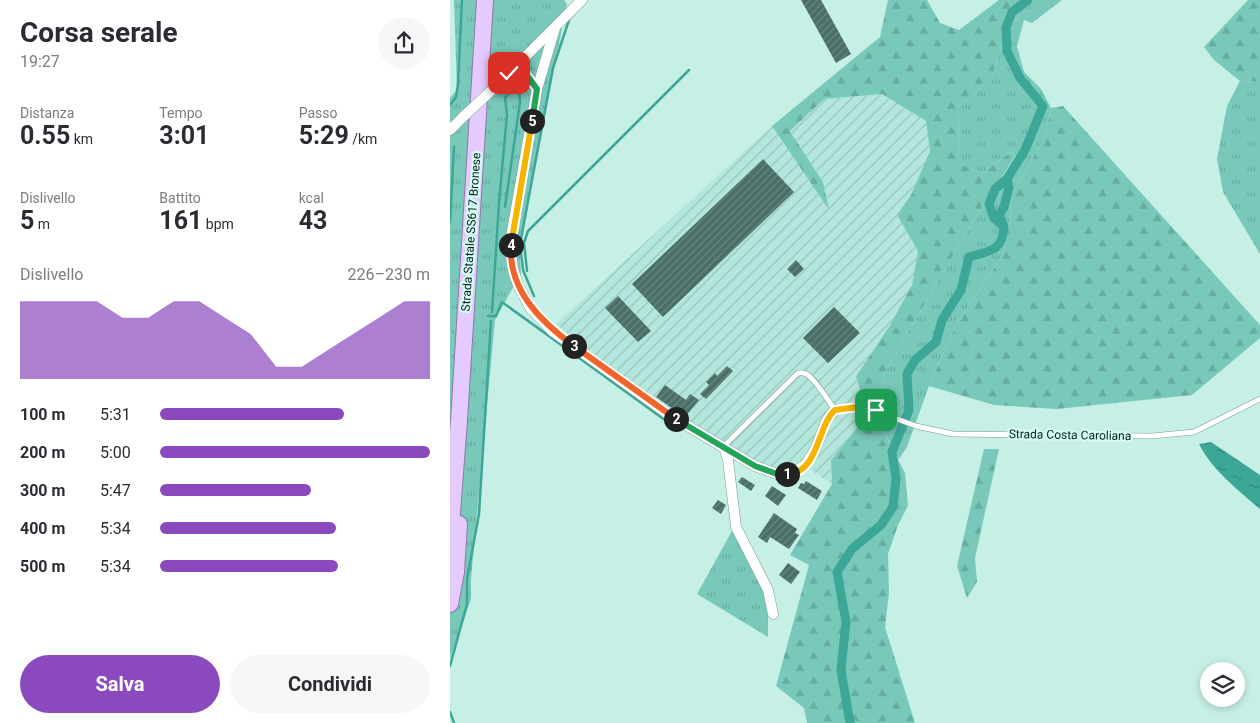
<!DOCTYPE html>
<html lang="it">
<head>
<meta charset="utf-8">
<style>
	:root { --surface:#fff; --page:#f7f7f7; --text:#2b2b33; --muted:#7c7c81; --accent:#8b49be }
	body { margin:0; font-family:Roboto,sans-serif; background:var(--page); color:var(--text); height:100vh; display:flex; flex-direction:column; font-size:19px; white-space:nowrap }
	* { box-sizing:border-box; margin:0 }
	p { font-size:16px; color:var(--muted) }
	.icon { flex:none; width:28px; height:28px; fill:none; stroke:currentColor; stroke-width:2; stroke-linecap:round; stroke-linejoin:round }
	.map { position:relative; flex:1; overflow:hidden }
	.side { display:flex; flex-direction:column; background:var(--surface); width:450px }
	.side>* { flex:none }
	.fabs { position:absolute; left:750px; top:662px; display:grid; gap:10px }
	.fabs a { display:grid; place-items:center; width:45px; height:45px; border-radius:50%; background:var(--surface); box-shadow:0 2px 8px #0003; font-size:25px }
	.pin { position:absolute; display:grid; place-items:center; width:42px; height:42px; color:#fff; margin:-21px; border-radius:10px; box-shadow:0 2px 8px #0006 }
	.km { position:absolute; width:25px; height:25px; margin:-12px; border-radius:50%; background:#222; color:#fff; font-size:14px; line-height:25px; text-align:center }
	.round { display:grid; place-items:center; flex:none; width:52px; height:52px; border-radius:26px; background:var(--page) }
	.summary { display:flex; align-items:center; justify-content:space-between; height:85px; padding:0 20px }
	h1 { font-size:28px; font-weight:700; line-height:38px }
	.metrics { display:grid; grid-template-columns:repeat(3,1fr); gap:8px; height:85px; padding:5px 20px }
	.metrics div { display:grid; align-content:center }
	.metrics b { font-size:25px; font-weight:700 }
	.metrics small { font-size:14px; font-weight:400 }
	.metrics p { font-size:14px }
	.chart { height:140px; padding:10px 20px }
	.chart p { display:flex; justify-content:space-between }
	.chart svg { width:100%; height:90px; margin-top:5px; fill:var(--accent); opacity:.7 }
	.button { display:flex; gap:10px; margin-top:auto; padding:10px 20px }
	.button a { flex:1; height:58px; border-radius:30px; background:var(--accent); color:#fff; font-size:20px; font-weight:700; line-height:58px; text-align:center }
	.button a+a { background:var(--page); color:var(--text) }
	ul { padding:0 20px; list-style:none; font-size:16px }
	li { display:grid; grid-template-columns:80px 60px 1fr; align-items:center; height:38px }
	li i { height:12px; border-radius:6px; background:var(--accent) }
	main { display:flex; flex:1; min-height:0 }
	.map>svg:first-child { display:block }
</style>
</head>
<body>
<main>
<section class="side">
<div class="summary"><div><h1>Corsa serale</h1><p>19:27</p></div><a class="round"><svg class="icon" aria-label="share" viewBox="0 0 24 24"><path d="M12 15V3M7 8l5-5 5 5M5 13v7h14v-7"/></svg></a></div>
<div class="metrics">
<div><p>Distanza</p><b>0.55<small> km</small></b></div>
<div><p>Tempo</p><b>3:01</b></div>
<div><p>Passo</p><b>5:29<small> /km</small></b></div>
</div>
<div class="metrics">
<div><p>Dislivello</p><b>5<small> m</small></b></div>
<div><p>Battito</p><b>161<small> bpm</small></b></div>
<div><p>kcal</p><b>43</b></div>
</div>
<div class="chart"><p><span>Dislivello</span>226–230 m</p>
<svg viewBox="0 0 160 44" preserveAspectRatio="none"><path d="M0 44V6L10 6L20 6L30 6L40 14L50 14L60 6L70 6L80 14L90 22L100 38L110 38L120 30L130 22L140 14L150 6L160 6V44z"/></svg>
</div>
<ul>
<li><b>100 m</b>5:31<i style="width:68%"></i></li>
<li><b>200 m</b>5:00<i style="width:100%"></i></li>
<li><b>300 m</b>5:47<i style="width:56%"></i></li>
<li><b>400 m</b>5:34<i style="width:65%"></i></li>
<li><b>500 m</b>5:34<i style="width:66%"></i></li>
</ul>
<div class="button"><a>Salva</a><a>Condividi</a></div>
</section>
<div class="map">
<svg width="810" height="723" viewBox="0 0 810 723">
	<defs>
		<pattern id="industrial-furrows" width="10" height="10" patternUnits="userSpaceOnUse" patternTransform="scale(1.25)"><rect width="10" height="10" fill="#b3e6dc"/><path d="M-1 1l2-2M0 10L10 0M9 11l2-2" fill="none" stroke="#99c5bc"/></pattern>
		<pattern id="grass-tufts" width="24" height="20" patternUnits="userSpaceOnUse" patternTransform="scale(1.25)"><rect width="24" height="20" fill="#79c9bb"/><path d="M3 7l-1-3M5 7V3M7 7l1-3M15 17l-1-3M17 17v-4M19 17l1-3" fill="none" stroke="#67aca0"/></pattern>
		<pattern id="forest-firs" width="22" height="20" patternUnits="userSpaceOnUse" patternTransform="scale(1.25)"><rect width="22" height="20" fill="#79c9bb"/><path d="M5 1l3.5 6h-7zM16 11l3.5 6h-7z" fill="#67aca0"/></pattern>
		<pattern id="water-ripples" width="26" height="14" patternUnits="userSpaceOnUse" patternTransform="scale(1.25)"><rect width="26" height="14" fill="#3ca797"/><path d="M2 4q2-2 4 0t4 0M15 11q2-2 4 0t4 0" fill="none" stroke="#31877a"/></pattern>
		<pattern id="building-hatch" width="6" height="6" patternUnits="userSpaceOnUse" patternTransform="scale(1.25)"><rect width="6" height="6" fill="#4a6f68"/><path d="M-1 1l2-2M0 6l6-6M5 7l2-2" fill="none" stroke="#6b8681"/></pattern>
	</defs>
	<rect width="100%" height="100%" fill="#c6efe6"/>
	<path fill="url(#industrial-furrows)" d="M432,94L476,121L480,151L461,195L447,215L468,251L462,285L439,327L406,375L417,415L381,460L382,484L355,466L328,475L225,419L106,324L322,126L378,209L373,182L340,130L374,99Z"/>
	<path fill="url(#grass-tufts)" d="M4,0H114L117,4L69,243L71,273L45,320L21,579V599L0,659V98L7,90Z
		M559,0H612L582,23L574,20L567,46L574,72L591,89L601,108L595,136L561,197L560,219L553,255L506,325L479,386L457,447L449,459L434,432L433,375L525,218L566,156L561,152L532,173L508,163L509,106L521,98L543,74L556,32L569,16Z
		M790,81L810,82V254L773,192L767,159L777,106Z
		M282,531L311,584L318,604V637L247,594Z"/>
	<path fill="url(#forest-firs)" d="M438,0H477L490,23L509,30L549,0H559L569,16L556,32L543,74L521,98L509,106L508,163L532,173L561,152L566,155L525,218L433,375L434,432L455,473L458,506L448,525L438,554L439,593L435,627L465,723H357L354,708L326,686L359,565L340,555L382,484L381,460L417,415L406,376L439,327L462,285L468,251L447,215L461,195L480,151L476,121L432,94L374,99L340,131L373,182L379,210L322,126L430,37Z
		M798,0H810V82L790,81L764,60L754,47Z
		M613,106L810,325V338L742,395L607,409L544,405L479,386L506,325L553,255L560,219L561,197L595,136L601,108Z
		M534,449H549L525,558L527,582L517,598L507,566Z"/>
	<path fill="url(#water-ripples)" d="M761,442L810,475V509C788,490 762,470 749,444Z"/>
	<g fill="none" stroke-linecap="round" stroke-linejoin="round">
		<path stroke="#3ca797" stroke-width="2.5" d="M0,105L6,97L8,84L12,0
			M0,222L4,147
			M77,271L74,243L78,231L239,70
			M84,296L73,270L70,244L103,68L119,20
			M42,312L49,203L57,114L55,98L61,90H69L70,102L55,207
			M38,316H46L52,302L219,423
			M0,666L17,604V579L29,514L41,321
			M0,712L4,723"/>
		<path stroke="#3ca797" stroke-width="9" d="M553,224L549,215L554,207L559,187L557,179
			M400,723L391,670L396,622L387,572L402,549L431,525L443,507L446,478L442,452L459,410L457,374L465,360L486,342L492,320L511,290L519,257C541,250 552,252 554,227L544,218L539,204L545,189L557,179L575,150L593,106L570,78L557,51L556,28L562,12L578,0"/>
	</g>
	<path fill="url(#building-hatch)" d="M351,0H371L401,54L386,63Z
		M313,159L344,192L213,317L182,284Z
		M346,260L354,269L345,277L337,269Z
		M168,296L201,331L188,342L155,308Z
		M384,307L410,333L378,363L353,338Z
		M277,366L283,371L256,399L250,394L259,385L256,382L265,373L267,376Z
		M215,385L236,400L240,394L249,400L235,417L206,397Z
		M292,477L305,485L301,491L288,482Z
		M356,481L372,491L367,500L348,488L351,483L354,484Z
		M322,486L336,495L328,506L315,496Z
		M268,500L276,505L271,514L262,508Z
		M324,513L347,529L345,533L349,535L339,549L320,537L317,543L308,537Z
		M338,563L350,572L341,584L329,575Z"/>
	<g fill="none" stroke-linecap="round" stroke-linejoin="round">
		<g stroke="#749b93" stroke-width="6">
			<path id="lane" d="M274,446L348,373C351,373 353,372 356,374C365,378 378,401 385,410L408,407L417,408L466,426L503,434L702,436L744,432L810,399"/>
		</g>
		<g stroke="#749b93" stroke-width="11">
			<path id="street" d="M105,28L87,89L61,237V251L63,269L68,285L81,309L102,331L219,415L305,466L327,474L343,473L355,465L365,450L377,420L385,410
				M73,60L76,74L87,89
				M45,87L132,0
				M0,130L14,116
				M274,447L278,460L286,527L318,590L323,614"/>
		</g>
		<g stroke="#8f78ad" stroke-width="18">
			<path id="primary" d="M0,538L9,421L35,0
				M0,604L6,572L9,524"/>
		</g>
		<use href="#lane" stroke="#fff" stroke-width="5"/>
		<use href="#street" stroke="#fff" stroke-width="10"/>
		<use href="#primary" stroke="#e5cbfd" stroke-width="16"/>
		<g stroke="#749b93" stroke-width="11" stroke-linecap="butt">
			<path id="street-bridge" d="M14,116L45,87"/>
		</g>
		<use href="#street-bridge" stroke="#fff" stroke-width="10"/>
	</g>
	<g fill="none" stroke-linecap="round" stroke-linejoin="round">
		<g stroke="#fff" stroke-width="10">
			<path id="split-1" d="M337,474C369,473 367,426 385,410L408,407L426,410"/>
		</g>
		<g stroke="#fff" stroke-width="10">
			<path id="split-2" d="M226,419L305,466L327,474H337"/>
		</g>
		<g stroke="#fff" stroke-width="10">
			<path id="split-3" d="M124,346L226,419"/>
		</g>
		<g stroke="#fff" stroke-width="10">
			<path id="split-4" d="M61,245C58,290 91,322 124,346"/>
		</g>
		<g stroke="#fff" stroke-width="10">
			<path id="split-5" d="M61,245L82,121"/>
		</g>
		<g stroke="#fff" stroke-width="10">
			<path id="split-6" d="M59,73L66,72L76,74L87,89L82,121"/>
		</g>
		<use href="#split-1" stroke="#f5b400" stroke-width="6"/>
		<use href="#split-2" stroke="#22a559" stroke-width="6"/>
		<use href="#split-3" stroke="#f0652b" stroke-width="6"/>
		<use href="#split-4" stroke="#f0652b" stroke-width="6"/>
		<use href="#split-5" stroke="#f5b400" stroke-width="6"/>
		<use href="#split-6" stroke="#22a559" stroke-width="6"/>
	</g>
	<g text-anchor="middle" stroke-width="4.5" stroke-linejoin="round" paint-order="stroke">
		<g font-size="12" fill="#0e1d1a" stroke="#d3fcf4">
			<text transform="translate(21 232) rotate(-86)" y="4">Strada Statale SS617 Bronese</text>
			<text transform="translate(620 435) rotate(1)" y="4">Strada Costa Caroliana</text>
		</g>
	</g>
</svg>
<div class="fabs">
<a><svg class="icon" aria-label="layers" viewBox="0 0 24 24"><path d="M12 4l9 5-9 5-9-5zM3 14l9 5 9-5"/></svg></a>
</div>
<div class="pin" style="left:426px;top:410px;background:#1e9e55"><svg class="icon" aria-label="arrive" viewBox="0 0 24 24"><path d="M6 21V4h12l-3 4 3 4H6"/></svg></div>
<div class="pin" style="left:59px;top:73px;background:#d93025"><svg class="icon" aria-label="check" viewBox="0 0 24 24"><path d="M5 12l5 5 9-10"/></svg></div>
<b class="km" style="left:337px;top:474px">1</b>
<b class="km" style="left:226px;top:419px">2</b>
<b class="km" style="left:124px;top:346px">3</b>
<b class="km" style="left:61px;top:245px">4</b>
<b class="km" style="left:82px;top:121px">5</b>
</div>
</main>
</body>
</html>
